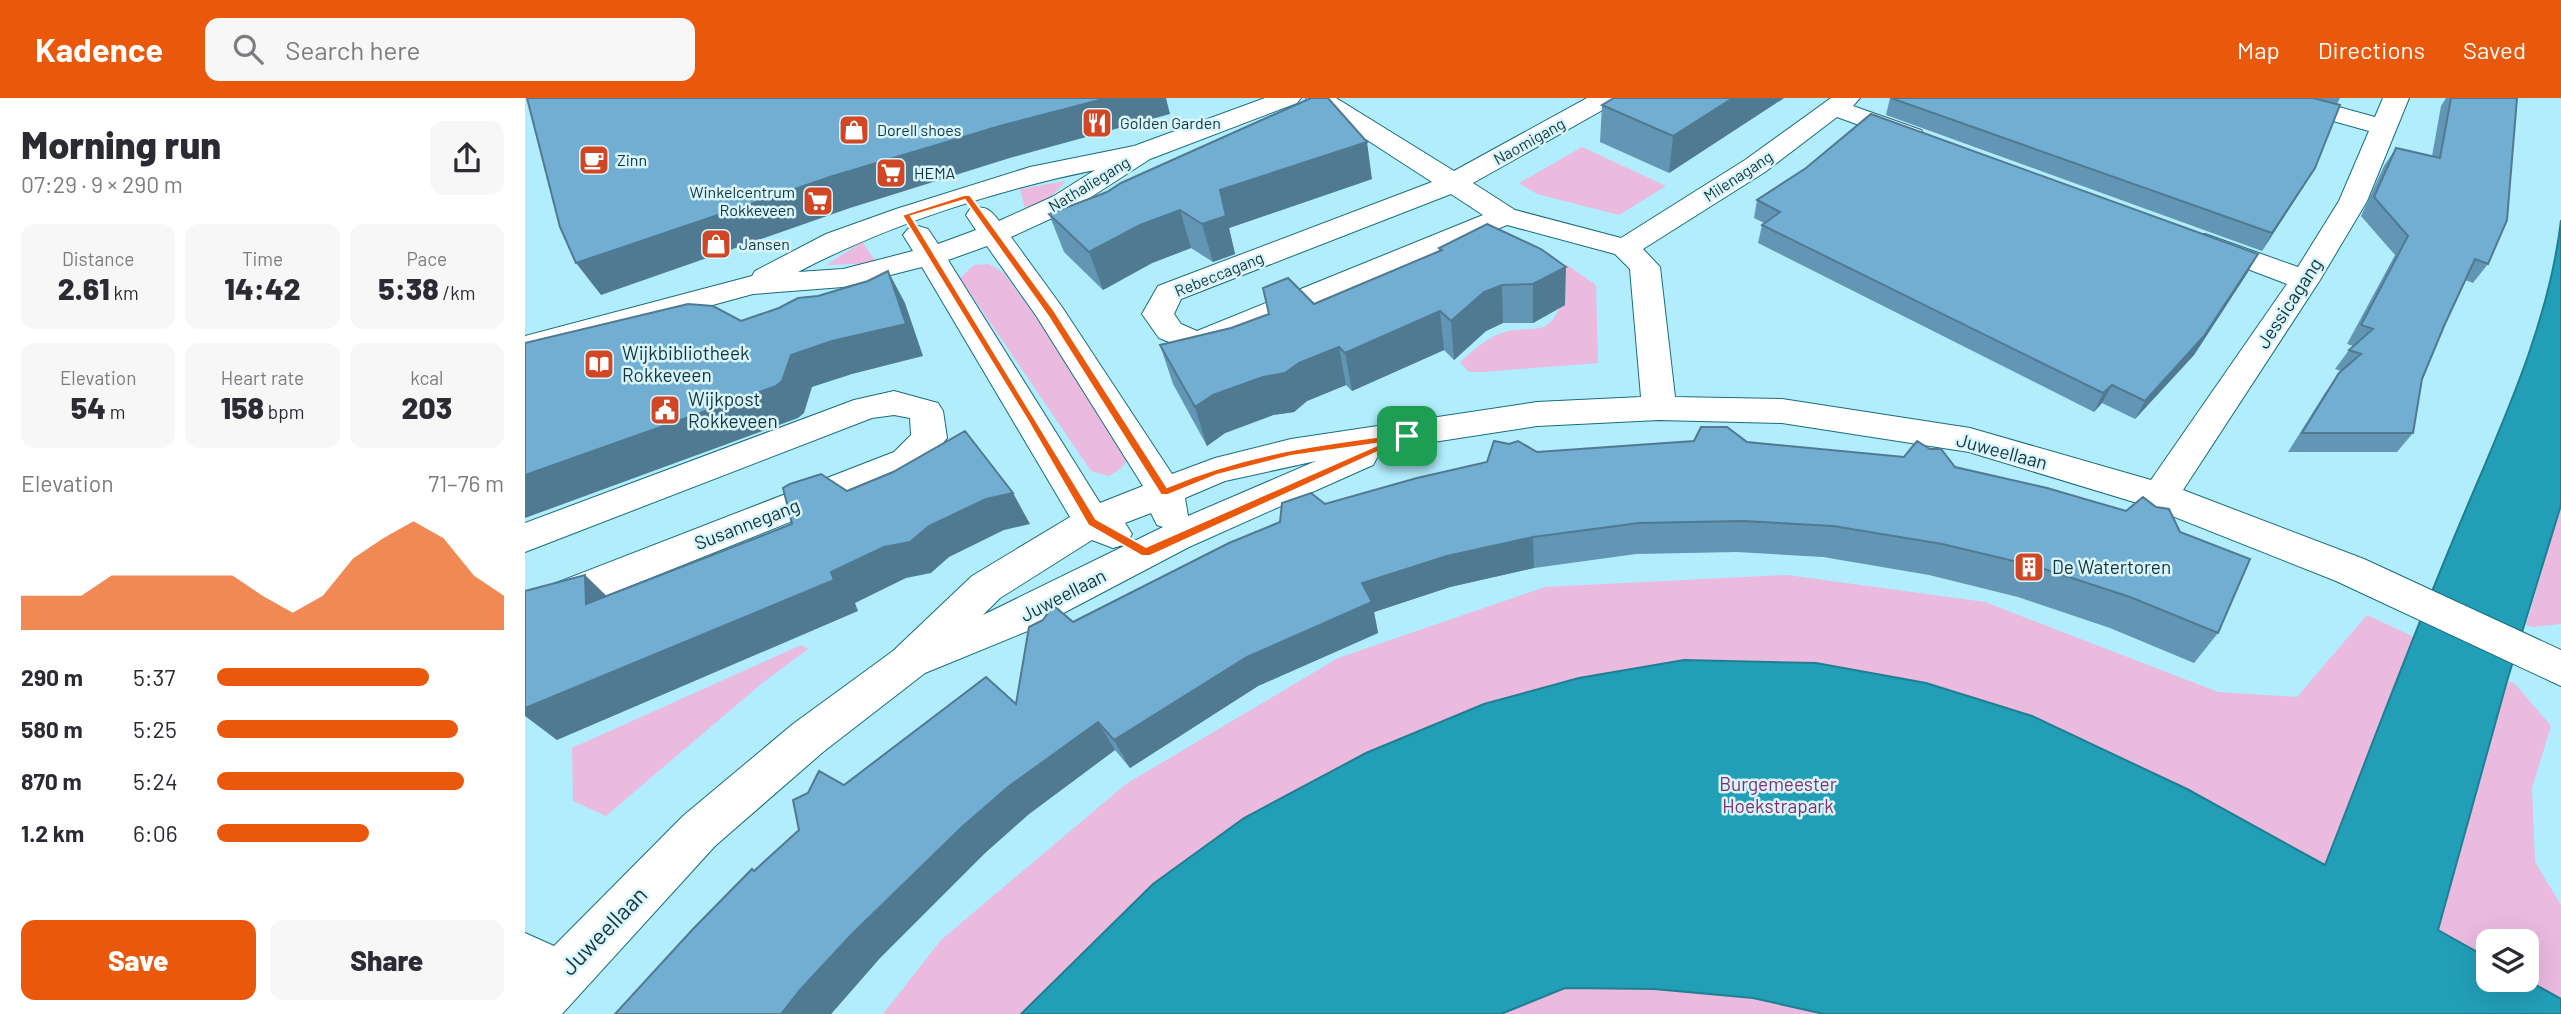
<!DOCTYPE html>
<html lang="en">
<head>
<meta charset="utf-8">
<style>
	:root { --surface:#fff; --page:#f7f7f7; --text:#2b2b33; --muted:#7c7c81; --accent:#ea580c }
	body { margin:0; font-family:Barlow,sans-serif; background:var(--page); color:var(--text); height:100vh; display:flex; flex-direction:column; font-size:26px; white-space:nowrap }
	* { box-sizing:border-box; margin:0 }
	p { font-size:23px; color:var(--muted) }
	.icon { flex:none; width:38px; height:38px; fill:none; stroke:currentColor; stroke-width:2; stroke-linecap:round; stroke-linejoin:round }
	.map { position:relative; flex:1; overflow:hidden }
	.sheet { display:flex; flex-direction:column; background:var(--surface); width:525px }
	.sheet>* { flex:none }
	.fabs { position:absolute; left:1951px; top:831px; display:grid; gap:14px }
	.fabs a { display:grid; place-items:center; width:63px; height:63px; border-radius:14px; background:var(--surface); box-shadow:0 7px 28px #0002; font-size:35px }
	.pin { position:absolute; display:grid; place-items:center; width:60px; height:60px; color:#fff; margin:-30px; border-radius:14px; box-shadow:0 4px 10px #0006 }
	.round { display:grid; place-items:center; flex:none; width:74px; height:74px; border-radius:14px; background:var(--page) }
	.headline { display:flex; align-items:center; justify-content:space-between; height:119px; padding:0 21px }
	h1 { font-size:38px; font-weight:800; line-height:52px }
	.stats { display:grid; grid-template-columns:repeat(3,1fr); gap:10px; height:119px; padding:7px 21px }
	.stats div { display:grid; align-content:center; border-radius:14px; background:var(--page); text-align:center }
	.stats b { font-size:30px; font-weight:800 }
	.stats small { font-size:19px; font-weight:400 }
	.stats p { font-size:19px }
	.chart { height:196px; padding:14px 21px }
	.chart p { display:flex; justify-content:space-between }
	.chart svg { width:100%; height:126px; margin-top:7px; fill:var(--accent); opacity:.7 }
	.button { display:flex; gap:14px; margin-top:auto; padding:14px 21px }
	.button a { flex:1; height:80px; border-radius:14px; background:var(--accent); color:#fff; font-size:28px; font-weight:800; line-height:80px; text-align:center }
	.button a+a { background:var(--page); color:var(--text) }
	ul { padding:0 21px; list-style:none; font-size:23px }
	li { display:grid; grid-template-columns:112px 84px 1fr; align-items:center; height:52px }
	li i { height:18px; border-radius:9px; background:var(--accent) }
	header { display:flex; align-items:center; gap:42px; box-sizing:border-box; height:98px; padding:0 35px; background:var(--accent); color:#fff }
	header strong { font-size:33px }
	nav { display:flex; gap:38px; margin-inline-start:auto; font-size:24px }
	.search { width:490px; height:63px; background:var(--page); display:flex; align-items:center; gap:18px; box-sizing:border-box; padding:0 24px; border-radius:14px; color:var(--muted); font-size:26px }
	main { display:flex; flex:1; min-height:0 }
	.map>svg:first-child { display:block }
</style>
</head>
<body>
<header>
<strong>Kadence</strong>
<div class="search"><svg class="icon" aria-label="search" viewBox="0 0 24 24"><circle cx="10" cy="10" r="6"/><path d="M15 15l6 6"/></svg>Search here</div>
<nav><a>Map</a><a>Directions</a><a>Saved</a></nav>
</header>
<main>
<section class="sheet">
<div class="headline"><div><h1>Morning run</h1><p>07:29 · 9 × 290 m</p></div><a class="round"><svg class="icon" aria-label="share" viewBox="0 0 24 24"><path d="M12 15V3M7 8l5-5 5 5M5 13v7h14v-7"/></svg></a></div>
<div class="stats">
<div><p>Distance</p><b>2.61<small> km</small></b></div>
<div><p>Time</p><b>14:42</b></div>
<div><p>Pace</p><b>5:38<small> /km</small></b></div>
</div>
<div class="stats">
<div><p>Elevation</p><b>54<small> m</small></b></div>
<div><p>Heart rate</p><b>158<small> bpm</small></b></div>
<div><p>kcal</p><b>203</b></div>
</div>
<div class="chart"><p><span>Elevation</span>71–76 m</p>
<svg viewBox="0 0 160 44" preserveAspectRatio="none"><path d="M0 44V32L10 32L20 32L30 25L40 25L50 25L60 25L70 25L80 32L90 38L100 32L110 19L120 12L130 6L140 12L150 25L160 32V44z"/></svg>
</div>
<ul>
<li><b>290 m</b>5:37<i style="width:74%"></i></li>
<li><b>580 m</b>5:25<i style="width:84%"></i></li>
<li><b>870 m</b>5:24<i style="width:86%"></i></li>
<li><b>1.2 km</b>6:06<i style="width:53%"></i></li>
</ul>
<div class="button"><a>Save</a><a>Share</a></div>
</section>
<div class="map">
<svg width="2036" height="916" viewBox="0 0 2036 916">
	<rect width="100%" height="100%" fill="#b1edfc"/>
	<path fill="#eabadf" fill-rule="evenodd" d="M1057,49L1141,88L1094,117L1012,96L994,85Z
		M541,83L522,103L501,114L495,91Z
		M337,144L352,165L301,167Z
		M973,149L1042,167L1071,187L1073,265L957,274H944L935,264C949,252 962,239 980,234C1005,227 1022,240 1035,209Z
		M464,166L479,175L606,353C601,367 596,372 583,378L566,373L435,180L449,167Z
		M2036,407V526L2008,529L2001,527Z
		M1262,477L1460,504L1693,594L1772,599L1842,517L1990,586L2026,628L2007,690L2010,764L2036,807V916H358L416,842L601,686L813,560L1020,489ZM1964,844H2002V882H1964Z
		M276,547L283,551L236,586L81,718L48,703L47,650Z"/>
	<path fill="#229fb7" stroke="#1e7f92" stroke-width="2" d="M2036,122V407L1982,583L1913,832L1963,860L1964,882H2002L2036,901V916H1299L1228,900L1129,891L1040,890L976,916H496L628,786L719,720L841,655L959,606L1054,580L1159,562L1291,565L1401,585L1507,618L1662,691L1800,767C1842,660 1882,553 1926,447C1969,342 2023,235 2036,122Z"/>
	<g fill="none" stroke-linecap="round" stroke-linejoin="round">
		<g stroke="#196d7e" stroke-width="2">
			<path id="minor" d="M740,0H776L772,5L625,61L549,110L486,139L537,209L647,376L690,360L766,341L1012,304L1116,299L1105,171L1090,156L982,127L683,252L672,255L634,240L617,216L633,188L907,84L785,5L781,0H811L929,73L1062,0H1094L1090,5L948,85L990,112L1096,140L1220,62L1306,0H1335L1328,8L1396,32L1400,38L1396,44L1387,46L1312,19L1240,74L1118,151L1135,169L1150,299L1257,301L1445,330L1626,382L1762,186L1670,151L1665,145L1670,139L1680,136L1773,169L1814,103L1844,33L1743,5L1739,0H1781L1850,19L1858,0H1884L1842,103L1795,182L1658,392L1839,461L2036,552V588L1811,483L1622,408L1444,354L1257,325L1134,322L1012,328L850,353L853,358L848,367L664,449L510,530L400,575L298,654L190,748L37,916H0V835L29,848L158,718L268,626L368,553L447,478L545,419L397,169L318,189L228,196L0,258V238L227,178L230,173L301,136L371,111L505,69L609,48ZM570,72L529,98L474,123C465,111 460,107 445,111L441,117L451,132L413,146L403,131L393,128L383,131L378,137L388,153L318,171L273,174C362,127 471,92 570,72ZM926,96L958,117L672,233L656,226L649,216L656,201ZM462,148L512,219L618,388L575,405L423,162ZM791,363L663,418L660,400L700,383ZM626,415L632,427L638,429L458,517L475,500L567,442L588,450L601,446L607,436L600,425Z
				M369,293L413,305L418,313L422,340L395,372L0,530V497L369,354L386,337L385,320L369,317L347,320L0,454V425L329,302Z"/>
		</g>
		<use href="#minor" fill="#fff" fill-rule="evenodd"/>
	</g>
	<path fill="#6296b4" d="M1259,0L1144,75L1075,44L1077,7Z
		M1365,0L1790,70L1737,153L1361,17Z
		M1791,0H1815L1812,6Z
		M1921,0H1992L1963,166L1948,185L1940,182L1919,228L1897,281L1888,335L1872,354H1763L1800,295L1816,273L1810,271L1824,252L1828,248L1822,246L1870,157L1836,118L1859,68L1871,50L1907,58L1916,8Z
		M847,81L704,130L710,156L688,164L666,150L627,165L578,192L539,154L524,116Z
		M1232,102L1723,174L1669,257L1610,321L1577,305L1569,314L1233,145L1237,127L1239,125L1229,120Z
		M962,126L1040,207L1008,225H978L961,233L929,262L919,252L827,293L821,287L782,303L769,314L748,317L700,335L682,348L648,286L635,247L706,230L789,206L914,153V150Z
		M1222,344L1430,369L1693,535L1669,565L1585,530L1493,499L1404,477L1298,459L1212,454L1111,456L1009,470L925,489L849,514L853,535L733,588L605,670L590,652L504,716L460,755L355,860L306,916L229,773L274,732L319,687L491,606L548,524L800,406L1012,354Z"/>
	<path fill="#507a92" d="M582,0H641L645,16L488,59L325,110L76,197L51,165L308,78L475,28Z
		M1208,0H1259L1144,75L1148,38Z
		M842,44L847,81L704,130L710,156L688,164L677,126L695,92Z
		M1790,70L1779,88L1737,153L1747,135Z
		M655,112L666,150L627,165L578,192L564,154L615,127Z
		M1733,156L1723,174L1669,257L1610,321L1620,303Z
		M1041,169L1040,207L1008,225V186Z
		M363,173L380,205L398,258L327,276L287,289L279,315L273,320L0,420V377L266,257L307,243Z
		M977,187L978,225L961,233L929,262L926,223L959,194Z
		M915,213L919,252L827,293L820,255Z
		M814,249L821,287L782,303L769,314L748,317L700,335L682,348L670,309L688,297Z
		M1587,287L1577,305L1569,314L1578,295Z
		M488,395L505,426L479,432L424,459L406,475L381,480L330,505L333,513L32,642L0,618V610L404,428L461,401Z
		M1008,439L1009,470L925,489L849,514L853,535L733,588L605,670L589,642L837,485L922,458Z
		M60,477L92,508L61,506Z
		M573,624L590,652L504,716L460,755L355,860L306,916H256L275,892L326,837L437,729L483,689Z"/>
	<path fill="#72aed1" stroke="#507a92" stroke-width="2" d="M2,0H582L475,28L308,78L51,165L35,129Z
		M786,0H803L842,44L695,92L701,118L677,126L655,112L615,127L564,154L524,116L582,94L596,85Z
		M1089,0H1208L1148,38L1077,7Z
		M1366,0H1788L1815,7L1790,70L1747,135Z
		M1926,0H1992L1982,122L1963,166L1950,161L1919,228L1897,281L1888,335H1777L1814,275L1836,256L1824,252L1848,231L1836,227L1883,138L1849,99L1871,50L1915,60Z
		M1346,16L1733,156L1679,238L1620,303L1587,287L1578,295L1237,127L1255,114L1232,102L1281,70Z
		M962,126L1016,151L1041,169L1008,186L977,187L959,194L926,223L915,213L820,255L814,249L774,265L760,275L738,279L688,297L670,309L635,247L706,230L744,216L738,190L763,180L789,206L917,152L914,150Z
		M363,173L381,226L307,243L266,257L257,283L251,288L0,377V245L163,206L188,208L216,223L254,210L273,200L293,198L343,183Z
		M1176,329H1202L1222,344L1379,359L1392,343L1405,351H1416L1430,369L1522,390L1601,413L1618,399L1631,409L1644,411L1655,434L1725,461L1693,535L1605,499L1510,468L1417,446L1308,428L1218,423L1114,425L1008,439L922,458L837,485L847,504L722,559L589,642L573,624L483,689L437,729L326,837L275,892L256,916H90L168,831L227,771L229,773L274,732L268,702L283,695L294,673L319,687L461,579L491,606L504,529L518,522L528,507L548,524L704,445L755,424L757,405L786,395L800,406L892,380L962,364L969,343L984,346L993,343L1012,354L1169,343Z
		M440,333L488,395L461,401L404,428L385,444L359,449L306,474L309,482L0,610V493L60,477L61,506L267,426L258,390L265,386L296,376L322,393L368,374Z"/>
	<path fill="#ea580c" stroke="#fff" stroke-width="2" fill-rule="evenodd" d="M439,97H445L530,214L642,389C724,355 796,346 882,335L888,338L625,458H617L563,427L503,323L377,117ZM440,102L523,218L636,397H643L692,377L766,358L857,345L621,449L571,421L386,118Z"/>
	<defs>
		<g id="restaurant-square" transform="scale(1.575)"><rect x="-9" y="-9" width="18" height="18" rx="4" fill="#d14725" stroke="#d8f5fc"/><path d="M-5-6h1v4h1v-4h1v4h1v-4h1v5L-1.5 .5V6h-2V.5L-5-1ZM5-6V6H3V1.5H1.5Q1.5-4 5-6Z" fill="#fff"/></g>
		<g id="shop-square" transform="scale(1.575)"><rect x="-9" y="-9" width="18" height="18" rx="4" fill="#d14725" stroke="#d8f5fc"/><path d="M-5-2.5h2.3a2.7 3.5 0 0 1 5.4 0H5L5.5 6h-11ZM-1.5-2.5h3a1.5 2.3 0 0 0-3 0Z" fill="#fff"/></g>
		<g id="cafe-square" transform="scale(1.575)"><rect x="-9" y="-9" width="18" height="18" rx="4" fill="#d14725" stroke="#d8f5fc"/><path d="M-5.5-4.5H6V0H3Q3 3.5 0 3.5H-2.5Q-5.5 3.5-5.5 0ZM3-3.2v2h1.7v-2ZM-6 4.5H4V6H-6Z" fill="#fff"/></g>
		<g id="supermarket-square" transform="scale(1.575)"><rect x="-9" y="-9" width="18" height="18" rx="4" fill="#d14725" stroke="#d8f5fc"/><path d="M-6-5.5h2.5l.6 2H6L4.5 2H-2.5L-4.4-4H-6ZM-1.5 3.2a1.3 1.3 0 1 0 .1 0ZM3 3.2a1.3 1.3 0 1 0 .1 0Z" fill="#fff"/></g>
		<g id="library-square" transform="scale(1.575)"><rect x="-9" y="-9" width="18" height="18" rx="4" fill="#d14725" stroke="#d8f5fc"/><path d="M-6-4Q-3-5.5-.7-3.5V5Q-3 3-6 4ZM6-4Q3-5.5 .7-3.5V5Q3 3 6 4Z" fill="#fff"/></g>
		<g id="civic-square" transform="scale(1.575)"><rect x="-9" y="-9" width="18" height="18" rx="4" fill="#d14725" stroke="#d8f5fc"/><path d="M-.6-6.5H3V-4.5H.6V-3L4-1V1h2V6H-6V1h2V-1L-.6-3ZM-1.2 2.5V6h2.4V2.5Z" fill="#fff"/></g>
		<g id="building-square" transform="scale(1.575)"><rect x="-9" y="-9" width="18" height="18" rx="4" fill="#d14725" stroke="#d8f5fc"/><path d="M-4-6H4V6H1V3H-1V6H-4ZM-2.5-4.3h1.7v1.8h-1.7ZM.8-4.3h1.7v1.8H.8ZM-2.5-1h1.7V.8h-1.7ZM.8-1h1.7V.8H.8Z" fill="#fff"/></g>
	</defs>
	<g fill-rule="evenodd">
		<use href="#restaurant-square" x="572" y="25"/>
		<use href="#shop-square" x="329" y="32"/>
		<use href="#cafe-square" x="69" y="62"/>
		<use href="#supermarket-square" x="366" y="75"/>
		<use href="#supermarket-square" x="293" y="103"/>
		<use href="#shop-square" x="191" y="146"/>
		<use href="#library-square" x="74" y="266"/>
		<use href="#civic-square" x="140" y="312"/>
		<use href="#building-square" x="1504" y="469"/>
	</g>
	<g text-anchor="middle" stroke-width="5" stroke-linejoin="round" paint-order="stroke">
		<g font-size="16" fill="#14343c" stroke="#d8f5fc" text-anchor="start">
			<text x="595" y="31">Golden Garden</text>
			<text x="352" y="38">Dorell shoes</text>
			<text x="92" y="68">Zinn</text>
			<text x="389" y="81">HEMA</text>
			<text x="270" y="100" text-anchor="end">Winkelcentrum<tspan x="270" dy="18">Rokkeveen</tspan></text>
			<text x="214" y="152">Jansen</text>
		</g>
		<g font-size="16" fill="#14343c" stroke="#d8f5fc">
			<text transform="translate(1004 43) rotate(-29)" y="6">Naomigang</text>
			<text transform="translate(1213 78) rotate(-33)" y="6">Milenagang</text>
			<text transform="translate(564 86) rotate(-31)" y="6">Nathaliegang</text>
			<text transform="translate(694 176) rotate(-22)" y="6">Rebeccagang</text>
		</g>
		<g font-size="19" fill="#14343c" stroke="#d8f5fc">
			<text transform="translate(1764 205) rotate(-57)" y="7">Jessicagang</text>
			<text transform="translate(1477 353) rotate(15)" y="7">Juweellaan</text>
			<text transform="translate(222 426) rotate(-21)" y="7">Susannegang</text>
			<text transform="translate(538 497) rotate(-27)" y="7">Juweellaan</text>
		</g>
		<g font-size="19" fill="#14343c" stroke="#d8f5fc" text-anchor="start">
			<text x="97" y="262">Wijkbibliotheek<tspan x="97" dy="22">Rokkeveen</tspan></text>
			<text x="163" y="308">Wijkpost<tspan x="163" dy="22">Rokkeveen</tspan></text>
			<text x="1527" y="476">De Watertoren</text>
		</g>
		<g font-size="19" fill="#7f2f71" stroke="#d8f5fc">
			<text x="1253" y="693">Burgemeester<tspan x="1253" dy="22">Hoekstrapark</tspan></text>
		</g>
		<g font-size="23" fill="#14343c" stroke="#d8f5fc">
			<text transform="translate(79 833) rotate(-46)" y="8">Juweellaan</text>
		</g>
	</g>
</svg>
<div class="fabs">
<a><svg class="icon" aria-label="layers" viewBox="0 0 24 24"><path d="M12 4l9 5-9 5-9-5zM3 14l9 5 9-5"/></svg></a>
</div>
<div class="pin" style="left:882px;top:338px;background:#1e9e55"><svg class="icon" aria-label="arrive" viewBox="0 0 24 24"><path d="M6 21V4h12l-3 4 3 4H6"/></svg></div>
</div>
</main>
</body>
</html>
